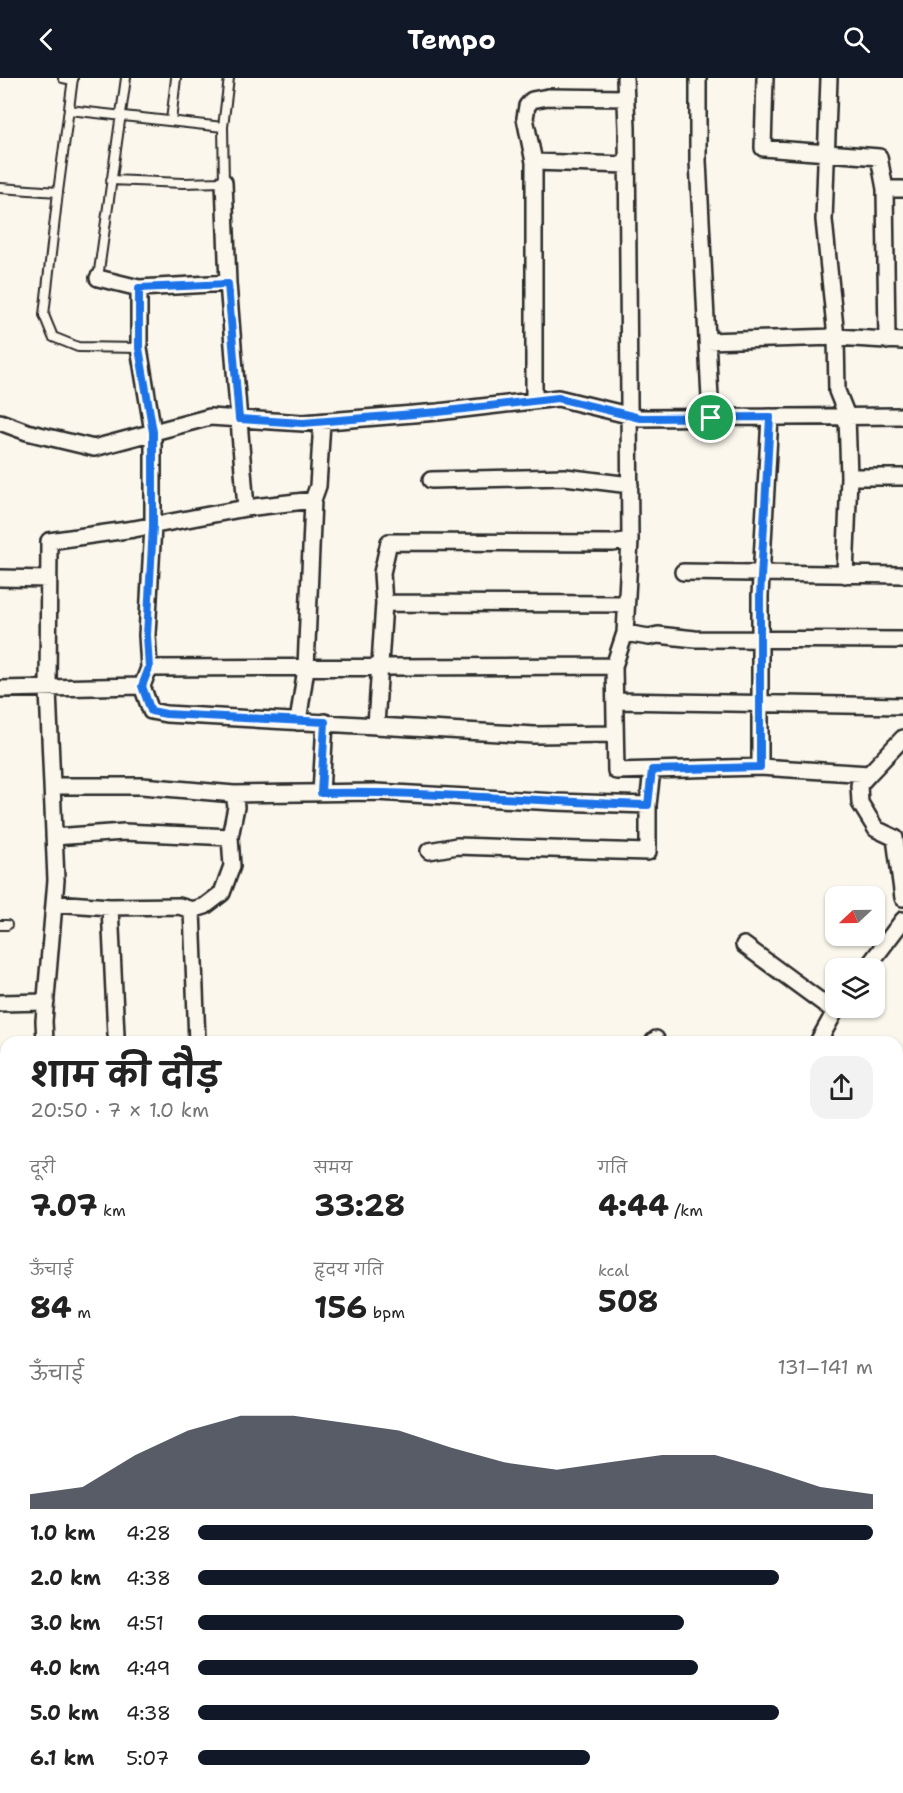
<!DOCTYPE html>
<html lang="hi">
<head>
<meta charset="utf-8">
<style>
	:root { --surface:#fff; --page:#f2f2f2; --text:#222; --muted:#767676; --accent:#111827 }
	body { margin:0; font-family:"Shantell Sans","Playpen Sans Deva",sans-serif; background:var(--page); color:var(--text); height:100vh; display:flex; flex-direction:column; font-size:22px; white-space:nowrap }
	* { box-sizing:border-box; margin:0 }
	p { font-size:20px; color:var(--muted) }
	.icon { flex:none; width:33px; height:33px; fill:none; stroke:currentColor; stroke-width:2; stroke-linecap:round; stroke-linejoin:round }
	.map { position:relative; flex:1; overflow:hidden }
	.drawer { position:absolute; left:0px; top:958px; width:903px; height:758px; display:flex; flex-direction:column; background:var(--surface); border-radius:18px 18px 0 0; box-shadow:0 2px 4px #0004 }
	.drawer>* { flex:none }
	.needle { width:39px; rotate:248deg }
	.tools { position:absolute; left:825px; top:808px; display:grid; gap:12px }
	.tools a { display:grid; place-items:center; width:60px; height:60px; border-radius:12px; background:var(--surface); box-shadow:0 2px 4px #0004; font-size:30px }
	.pin { position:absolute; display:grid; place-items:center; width:51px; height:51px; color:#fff; margin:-26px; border:3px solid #fff; border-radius:50%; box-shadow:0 2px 6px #0007 }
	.round { display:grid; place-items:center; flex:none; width:63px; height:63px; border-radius:18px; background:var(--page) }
	.head { display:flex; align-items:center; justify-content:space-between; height:102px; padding:0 30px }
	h1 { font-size:33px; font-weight:700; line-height:45px }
	.stats { display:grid; grid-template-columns:repeat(3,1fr); gap:9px; height:102px; padding:6px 30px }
	.stats div { display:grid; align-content:center }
	.stats b { font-size:30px; font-weight:700 }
	.stats small { font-size:16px; font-weight:400 }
	.stats p { font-size:16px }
	.chart { height:168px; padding:12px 30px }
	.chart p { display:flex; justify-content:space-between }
	.chart svg { width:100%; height:108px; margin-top:6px; fill:var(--accent); opacity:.7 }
	ul { padding:0 30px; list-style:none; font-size:20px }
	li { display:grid; grid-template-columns:96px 72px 1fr; align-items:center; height:45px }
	li i { height:15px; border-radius:8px; background:var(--accent) }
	header { display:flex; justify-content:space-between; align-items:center; height:78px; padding:0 30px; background:var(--accent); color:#fff; font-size:27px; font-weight:700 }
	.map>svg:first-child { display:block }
</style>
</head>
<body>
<header><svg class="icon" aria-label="back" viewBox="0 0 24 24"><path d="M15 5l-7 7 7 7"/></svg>Tempo<svg class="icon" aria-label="search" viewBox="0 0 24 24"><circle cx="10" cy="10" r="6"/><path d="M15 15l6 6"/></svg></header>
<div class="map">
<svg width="903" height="1715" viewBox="0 0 903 1715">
	<rect width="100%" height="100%" fill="#fbf7ec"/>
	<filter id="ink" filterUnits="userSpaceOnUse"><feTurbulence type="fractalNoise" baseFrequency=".0167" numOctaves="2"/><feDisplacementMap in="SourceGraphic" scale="12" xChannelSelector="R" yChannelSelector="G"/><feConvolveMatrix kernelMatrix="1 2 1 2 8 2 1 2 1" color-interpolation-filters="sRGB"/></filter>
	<g filter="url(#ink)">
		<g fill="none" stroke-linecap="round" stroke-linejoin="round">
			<g stroke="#2b2b2b" stroke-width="12">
				<path id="service" d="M63,0L73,2
					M69,32L223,49L229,0
					M171,43L176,0
					M111,102L183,105L224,104L223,49
					M0,110L58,114L73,0
					M58,114L44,237L53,259L78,269L139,270
					M98,200L126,0
					M0,847H7
					M0,1009H6
					M0,1537H6"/>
			</g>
			<g stroke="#2b2b2b" stroke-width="20">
				<path id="minor" d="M698,0V83L711,340
					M765,0L763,70L879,79L885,111L887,263
					M829,0L824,142L836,259L837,313L847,338L849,399L845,497
					M534,84L627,87
					M224,104L228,205
					M885,111H903
					M139,210V270L153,354V448L147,557L149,590L142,608L151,633L166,636L534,657L615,656
					M707,263L836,259L903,263
					M534,323V84L525,40L527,28L532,22L548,19L626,20
					M0,344L27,354L94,370L210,339L303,345L438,334L558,320L640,340L903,338
					M849,399H903
					M431,402L565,399L630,407
					M246,430L313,422
					M683,494L903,497
					M0,500L49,501
					M384,525L626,526
					M625,555L649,559L658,557L695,561L903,562
					M614,588L625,555L630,462L627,50L625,0
					M149,590L614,588L616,693L760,689L869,696L859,707L860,725L876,751L895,760L903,820
					M0,611L142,608
					M615,623L903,628
					M298,644L306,590L313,422L318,408L322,344
					M376,647L384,525L382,495L389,464L613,465L630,462
					M760,689V518L770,339
					M869,696L903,660
					M52,708H142L234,716L376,714L555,724L648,727
					M321,715L325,644
					M54,759L124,754L230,759
					M429,773L457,768L648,774V727L652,692
					M54,825L110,829L179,828L192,832L205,828L222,815L232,788L230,759L236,729L234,716
					M110,829L116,957
					M192,832L197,964
					M744,867L834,933
					M866,891L903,842
					M0,925L46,924
					M45,964L44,943L56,802L48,612L49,463L134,451L246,430L228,205L139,210L98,200
					M653,964L656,961
					M818,964L837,930
					M897,1181L903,1143
					M897,1252L903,1254
					M0,1257L6,1258
					M0,1356L6,1358
					M0,1441L6,1403
					M897,1478L903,1480
					M0,1494H6
					M0,1674H6
					M119,1710L120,1715
					M720,1710L799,1715
					M262,1715L264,1710
					M449,1715L451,1710
					M565,1715V1710
					M896,1715L903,1692"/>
			</g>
			<use href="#service" stroke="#fbf7ec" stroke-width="8"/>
			<use href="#minor" stroke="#fbf7ec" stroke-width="15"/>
		</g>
	</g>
	<g fill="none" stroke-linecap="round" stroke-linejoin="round" filter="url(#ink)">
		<g stroke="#fff" stroke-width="12">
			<path id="route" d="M228,206L239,341L303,345L438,334L558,320L640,340L770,339L760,518V689L652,692L648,727C539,724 430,713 321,715L325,644L166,636L151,633L142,608L149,590L147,557L153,448V354L139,270V210Z"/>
		</g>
		<use href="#route" stroke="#1a73e8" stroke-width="8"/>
	</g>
</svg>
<div class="tools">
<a><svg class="needle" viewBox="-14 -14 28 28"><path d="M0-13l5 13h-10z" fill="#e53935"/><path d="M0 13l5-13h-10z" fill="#767676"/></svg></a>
<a><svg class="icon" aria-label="layers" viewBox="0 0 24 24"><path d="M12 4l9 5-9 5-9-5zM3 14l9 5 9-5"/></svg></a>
</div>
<div class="pin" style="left:711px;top:340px;background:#1e9e55"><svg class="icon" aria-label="arrive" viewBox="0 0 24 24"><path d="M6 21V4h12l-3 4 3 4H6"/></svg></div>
<section class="drawer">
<div class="head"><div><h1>शाम की दौड़</h1><p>20:50 · 7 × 1.0 km</p></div><a class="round"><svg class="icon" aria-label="share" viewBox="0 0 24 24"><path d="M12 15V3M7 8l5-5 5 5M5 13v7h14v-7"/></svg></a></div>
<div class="stats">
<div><p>दूरी</p><b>7.07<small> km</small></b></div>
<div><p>समय</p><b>33:28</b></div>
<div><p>गति</p><b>4:44<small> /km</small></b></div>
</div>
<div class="stats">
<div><p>ऊँचाई</p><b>84<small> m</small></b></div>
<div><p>हृदय गति</p><b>156<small> bpm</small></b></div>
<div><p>kcal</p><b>508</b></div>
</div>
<div class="chart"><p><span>ऊँचाई</span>131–141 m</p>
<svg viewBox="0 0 160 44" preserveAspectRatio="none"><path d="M0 44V38L10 35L20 22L30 12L40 6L50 6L60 9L70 12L80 19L90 25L100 28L110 25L120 22L130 22L140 28L150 35L160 38V44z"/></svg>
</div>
<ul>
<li><b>1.0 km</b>4:28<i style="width:100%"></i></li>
<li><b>2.0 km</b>4:38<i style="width:86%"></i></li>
<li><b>3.0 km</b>4:51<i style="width:72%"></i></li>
<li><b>4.0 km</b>4:49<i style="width:74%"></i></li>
<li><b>5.0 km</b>4:38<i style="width:86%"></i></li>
<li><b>6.1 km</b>5:07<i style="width:58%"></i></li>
</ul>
</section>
</div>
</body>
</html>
